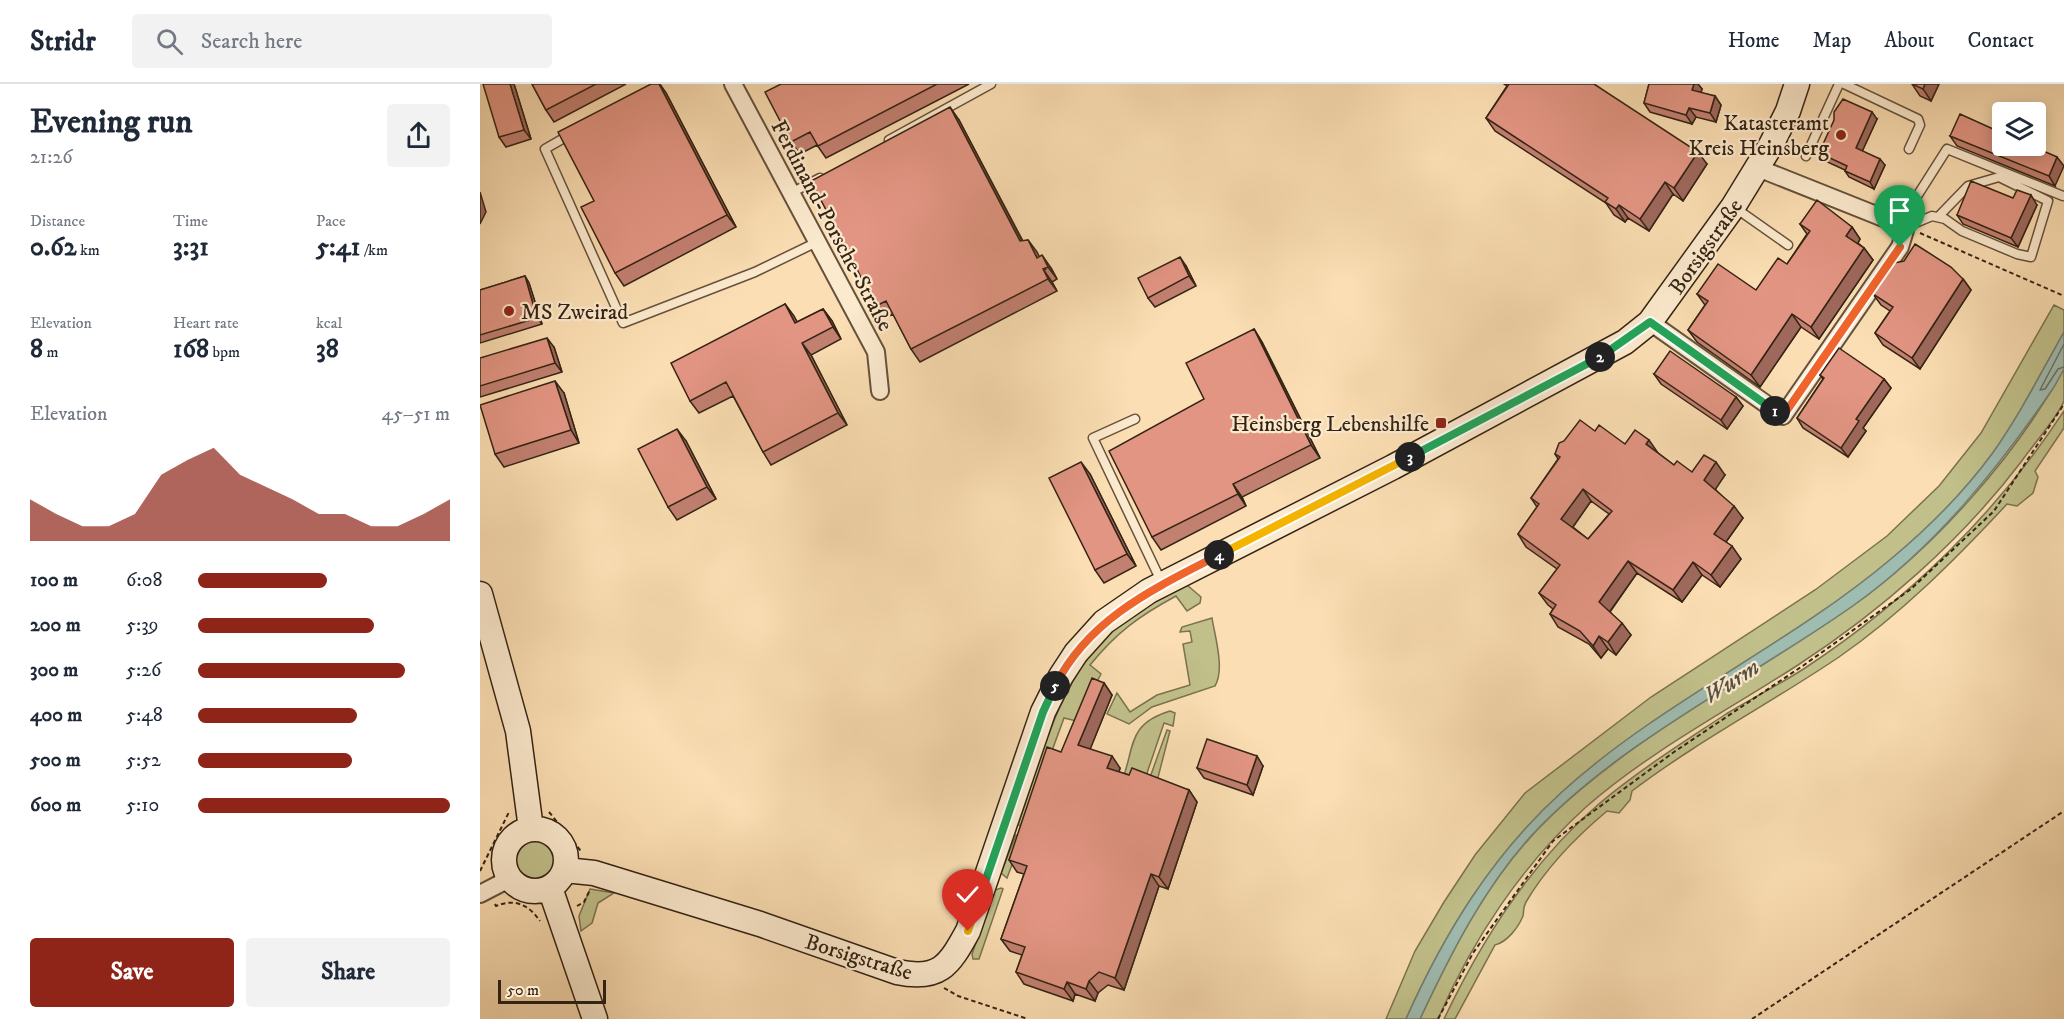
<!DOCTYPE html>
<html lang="en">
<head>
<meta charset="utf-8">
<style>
	:root { --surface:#fff; --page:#f2f2f3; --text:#1f2937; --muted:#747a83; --line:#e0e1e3; --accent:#8f2418 }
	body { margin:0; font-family:"IM FELL DW Pica",serif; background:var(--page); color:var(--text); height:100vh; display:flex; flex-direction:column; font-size:22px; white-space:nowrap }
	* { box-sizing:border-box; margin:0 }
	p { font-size:20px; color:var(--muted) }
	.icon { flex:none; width:33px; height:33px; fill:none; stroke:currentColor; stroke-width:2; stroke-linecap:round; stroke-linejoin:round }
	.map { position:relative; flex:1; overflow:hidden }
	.sheet { display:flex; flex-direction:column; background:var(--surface); width:480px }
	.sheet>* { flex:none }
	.controls { position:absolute; left:1512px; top:18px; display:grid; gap:12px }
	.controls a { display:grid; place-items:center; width:54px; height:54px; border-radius:6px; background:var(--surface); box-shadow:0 3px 15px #0003; font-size:30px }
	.scale { position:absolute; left:18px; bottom:15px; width:108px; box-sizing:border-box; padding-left:6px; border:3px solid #352414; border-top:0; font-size:16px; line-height:21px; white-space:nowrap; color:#352414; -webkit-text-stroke:4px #fceace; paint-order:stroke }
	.pin { position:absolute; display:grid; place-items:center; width:51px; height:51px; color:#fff; margin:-62px -26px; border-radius:50% 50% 50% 0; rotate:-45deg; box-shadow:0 0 6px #0007 }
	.pin .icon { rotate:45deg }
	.km { position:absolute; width:30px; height:30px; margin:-15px; border-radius:50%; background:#222; color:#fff; font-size:16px; line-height:30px; text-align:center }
	.round { display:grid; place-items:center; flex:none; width:63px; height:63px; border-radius:6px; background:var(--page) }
	.summary { display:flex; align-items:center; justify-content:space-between; height:102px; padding:0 30px }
	h1 { font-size:33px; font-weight:800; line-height:45px }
	.metrics { display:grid; grid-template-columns:repeat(3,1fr); gap:9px; height:102px; padding:6px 30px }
	.metrics div { display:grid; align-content:center }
	.metrics b { font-size:26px; font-weight:800 }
	.metrics small { font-size:16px; font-weight:400 }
	.metrics p { font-size:16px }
	.chart { height:168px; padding:12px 30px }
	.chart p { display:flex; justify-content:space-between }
	.chart svg { width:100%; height:108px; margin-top:6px; fill:var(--accent); opacity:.7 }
	.primary-button { display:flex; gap:12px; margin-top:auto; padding:12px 30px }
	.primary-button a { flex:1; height:69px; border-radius:6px; background:var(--accent); color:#fff; font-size:24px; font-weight:800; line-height:69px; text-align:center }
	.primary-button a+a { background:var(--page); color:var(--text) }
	ul { padding:0 30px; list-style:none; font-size:20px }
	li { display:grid; grid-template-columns:96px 72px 1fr; align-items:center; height:45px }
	li i { height:15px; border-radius:8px; background:var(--accent) }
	header { display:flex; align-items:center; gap:36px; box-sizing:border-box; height:84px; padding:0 30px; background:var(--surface); border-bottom:2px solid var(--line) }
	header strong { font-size:28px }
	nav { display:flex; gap:33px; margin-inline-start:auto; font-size:21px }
	.search { width:420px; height:54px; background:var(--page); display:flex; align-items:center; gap:15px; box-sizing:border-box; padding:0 21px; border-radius:6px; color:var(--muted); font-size:22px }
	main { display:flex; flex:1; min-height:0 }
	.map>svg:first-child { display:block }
</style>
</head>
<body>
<header>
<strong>Stridr</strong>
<div class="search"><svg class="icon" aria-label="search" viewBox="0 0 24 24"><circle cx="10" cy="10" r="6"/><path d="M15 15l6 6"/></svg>Search here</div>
<nav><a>Home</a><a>Map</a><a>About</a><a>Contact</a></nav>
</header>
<main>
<section class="sheet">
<div class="summary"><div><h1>Evening run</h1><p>21:26</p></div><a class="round"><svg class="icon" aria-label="share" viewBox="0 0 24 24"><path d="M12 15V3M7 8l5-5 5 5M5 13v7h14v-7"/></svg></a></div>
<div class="metrics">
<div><p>Distance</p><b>0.62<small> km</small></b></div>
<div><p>Time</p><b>3:31</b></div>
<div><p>Pace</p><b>5:41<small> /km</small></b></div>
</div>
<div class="metrics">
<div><p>Elevation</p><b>8<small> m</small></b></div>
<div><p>Heart rate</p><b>168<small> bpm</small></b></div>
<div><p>kcal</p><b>38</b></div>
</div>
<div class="chart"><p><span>Elevation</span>45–51 m</p>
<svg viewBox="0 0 160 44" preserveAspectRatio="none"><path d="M0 44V27L10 33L20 38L30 38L40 33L50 17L60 11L70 6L80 17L90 22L100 27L110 33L120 33L130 38L140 38L150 33L160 27V44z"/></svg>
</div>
<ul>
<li><b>100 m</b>6:08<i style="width:51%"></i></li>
<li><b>200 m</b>5:39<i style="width:70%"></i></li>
<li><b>300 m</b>5:26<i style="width:82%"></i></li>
<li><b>400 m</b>5:48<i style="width:63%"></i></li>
<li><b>500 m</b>5:52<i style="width:61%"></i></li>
<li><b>600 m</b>5:10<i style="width:100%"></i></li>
</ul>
<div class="primary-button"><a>Save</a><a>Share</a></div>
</section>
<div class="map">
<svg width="1584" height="935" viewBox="0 0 1584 935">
	<rect width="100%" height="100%" fill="#fbdeb3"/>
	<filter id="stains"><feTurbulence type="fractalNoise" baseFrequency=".00333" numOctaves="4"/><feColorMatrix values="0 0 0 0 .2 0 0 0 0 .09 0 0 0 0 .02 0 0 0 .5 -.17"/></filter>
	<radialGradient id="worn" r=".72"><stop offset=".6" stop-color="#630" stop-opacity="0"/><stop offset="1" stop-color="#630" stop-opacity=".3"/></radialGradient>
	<path fill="#c1c08a" stroke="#7b724f" stroke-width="1.5" d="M1574,221L1584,226V248C1561,289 1539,332 1512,370C1484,408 1447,445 1411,475C1308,562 1182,617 1082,708C1012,771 964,850 926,935H906L935,867L964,818L995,771L1045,709L1171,613L1335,506L1407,452L1459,402L1501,349Z
		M1584,285C1584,294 1584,308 1584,317C1578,333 1551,363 1541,378C1481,457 1401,527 1318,581C1247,627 1170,667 1106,723C1042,781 992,856 958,935H940C974,862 1012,788 1071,732C1160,647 1274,592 1374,521C1456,462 1535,373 1584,285Z
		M1584,327V344L1555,387L1558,393L1553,409L1537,422L1527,420C1476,475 1421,530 1359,573C1291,619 1218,657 1152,707L1150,716L1139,729L1127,727C1096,753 1066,784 1046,818C1043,823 1044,827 1043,832C1038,844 1027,858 1015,861L975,935H964C1002,855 1052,777 1120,719C1159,686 1204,658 1246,630C1272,614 1299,601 1325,584C1427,517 1517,429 1584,327Z
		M707,501L721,513L720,519L707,527L696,512C659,532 637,548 610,581L621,590L596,637L584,634L544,743L538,741C562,672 579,592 637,543C658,525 682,513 707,501Z
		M732,534C735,553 745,585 735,602L672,623L649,640L627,630L637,609L650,628L677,611L710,601L703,560L712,558L710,547L700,548L702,543Z
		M690,627L695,629L693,642L684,639L665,695L642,697C655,663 647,640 690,627Z
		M687,646L690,647L676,701L668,699Z
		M536,751L542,754L527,794L521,789Z
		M32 776a23 23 0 1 1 46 0a23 23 0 1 1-46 0Z
		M521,804L523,805L499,875H493L492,870L515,806Z
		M110,805L134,809L118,819L112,839L101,847L99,832Z"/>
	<path fill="#9fbcb1" stroke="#757f72" stroke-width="1.5" d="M1584,248V285L1574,303C1518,385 1454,464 1374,521C1269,595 1138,658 1051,752C1003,805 970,871 940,935H926C964,850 1012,771 1082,708C1182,617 1308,562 1411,475C1447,445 1484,408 1512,370C1539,332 1561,289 1584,248Z"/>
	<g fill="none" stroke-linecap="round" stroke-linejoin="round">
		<path stroke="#6a7062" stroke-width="1.5" d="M1584,260L1560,306L1565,305L1578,285L1584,283"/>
		<g stroke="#66523c" stroke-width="11">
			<path id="lane" d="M1364,0L1438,35L1440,41L1429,65
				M91,50L65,65L143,239L275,188L337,158
				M409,56L511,0
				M1326,72L1359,0
				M311,109L340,94
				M1254,123L1308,161
				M1420,139L1467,65L1583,112
				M1426,143L1452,132L1465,135L1482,147L1537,170L1551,173L1568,117L1519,93L1488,102L1458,133
				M655,335L613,354L681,497"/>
		</g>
		<g stroke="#66523c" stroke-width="20">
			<path id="street" d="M253,0L396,268L400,307
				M1170,238L1303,332L1420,163L1426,143L1278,84
				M0,810L29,795"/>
		</g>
		<g stroke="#352414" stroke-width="27">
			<path id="secondary" d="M0,510L38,647L51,745
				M24 776a31 31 0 1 1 62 0a31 31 0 1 1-62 0Z
				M85,786L114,789L280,840L417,888C459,897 469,882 488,847L563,628L581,592L596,569L624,538L669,507L913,383L1145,258L1170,238L1253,123L1291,61L1308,27L1317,0
				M70,804L115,935"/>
		</g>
		<path stroke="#352414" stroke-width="2" stroke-dasharray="4.5 3" stroke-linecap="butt" d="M1440,149L1584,212
			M69,728L101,767
			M0,787L29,728
			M15,820L16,822C35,814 49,821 60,837
			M97,822L104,818L110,806
			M464,904L478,912L548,935
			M958,935L993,869L1073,757L1194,668L1324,581L1431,505L1514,427L1584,320
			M1272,935L1584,727"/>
		<use href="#lane" stroke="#fceace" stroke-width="8"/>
		<use href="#street" stroke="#fceace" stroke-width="16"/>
		<use href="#secondary" stroke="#fceace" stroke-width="24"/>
	</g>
	<path fill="#c28071" stroke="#352414" stroke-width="1.5" fill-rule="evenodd" d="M34,0L51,55L26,63L19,53Z
		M52,0H146L74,38L66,26Z
		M171,0H180L186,9L256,143L144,202L135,189L114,117Z
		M301,0H489L346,74L337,61L320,70L311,58Z
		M1024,0H1114L1227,80L1203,117L1193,110L1169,147L1148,134L1145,138L1134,131L1126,119L1015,47L1006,34L1027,2Z
		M1169,0H1218L1222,5L1221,9L1235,12L1241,21L1236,38L1216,33L1212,40L1170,28L1164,19Z
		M1432,0H1459L1451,17L1440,12Z
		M1397,35L1382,67L1405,81L1394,105L1369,93L1365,87V86L1343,76L1339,69Z
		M479,36L543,157L548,156L559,173L571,184L577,195L572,198L577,207L440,278L431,265L413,230L405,234L396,222Z
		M1470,52L1552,62L1575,102L1477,62Z
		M1533,114L1557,121L1538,163L1483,140L1477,131Z
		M1320,140L1372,143L1380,155L1378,159L1384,164L1393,176L1339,255L1321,243L1280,303L1217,258L1208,246L1225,221L1217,210L1276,206L1307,180L1327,150Z
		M706,182L716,202L675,223L668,214Z
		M45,192L49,199L62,240L0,259V206Z
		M1483,195L1491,206L1440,285L1403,261L1395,249L1410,227L1401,221L1393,210Z
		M305,220L317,238L343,225L352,237L361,255L331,271L367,341L291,381L283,368L253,312L219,329L210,317Z
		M774,245L782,258L840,374L762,413L766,422L681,466L672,453L724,315Z
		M74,263L82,288L0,313V274Z
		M1174,290L1256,313L1263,322L1247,345L1181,300Z
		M1340,291L1404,295L1411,304L1383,344L1386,347L1368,373L1323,344L1317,334L1343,295Z
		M84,309L99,359L24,383L15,370Z
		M1115,347L1145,360L1178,369L1194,381L1212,388L1245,391L1235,405L1263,434L1246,458L1261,475L1240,503L1222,491L1202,518L1157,489L1130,528L1151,551L1136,571L1128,565L1121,574L1109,560L1078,543L1070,530L1073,525L1068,521L1059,509L1077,485L1046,463L1038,450L1057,423L1051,414L1078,375L1075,370ZM1111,417L1129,430L1108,455L1093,443Z
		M206,357L236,415L197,436L188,423Z
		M610,390L656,482L624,499L615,486Z
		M624,599L632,611L610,665L640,684L639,688L649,691L709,706L717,718L688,805L679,802L644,906L628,901L618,909L615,917L595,910L593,917L544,900L536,888L542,871L530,867L521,855L544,790L537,788L529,776L581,668Z
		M783,682L773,711L724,694L717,684Z"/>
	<path fill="#9e685c" stroke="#352414" stroke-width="1.5" d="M30,0H34L51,55L44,46Z
		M179,0L186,9L256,143L247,131Z
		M1214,0H1218L1222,5L1219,15L1212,6Z
		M1445,0H1459L1451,17L1443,5Z
		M1235,12L1241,21L1236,38L1230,29Z
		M470,23L479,36L549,170L540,157Z
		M1209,24L1216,33L1212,40L1206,31Z
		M1392,28L1397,35L1381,70L1376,64Z
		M1218,68L1227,80L1203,117L1194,104Z
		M1577,73L1584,82L1575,102L1569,92Z
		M1400,75L1405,81L1394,105L1390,98Z
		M1185,98L1193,110L1169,147L1160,135Z
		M0,108L6,128L0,140Z
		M1551,111L1557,121L1538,163L1531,154Z
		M1139,121L1148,134L1145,138L1136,125Z
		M1372,143L1380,155L1375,164L1366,152Z
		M548,156L557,168L566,186L557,174Z
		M1384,164L1393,176L1339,255L1331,243Z
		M562,171L571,184L577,195L568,183Z
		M700,173L706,182L716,202L709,192Z
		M563,185L572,198L577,207L568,195Z
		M45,192L49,199L62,240L57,234Z
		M1483,195L1491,206L1440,285L1432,274Z
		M305,220L314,232L324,251L315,239Z
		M343,225L352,237L361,255L353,243Z
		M1312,230L1321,243L1280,303L1271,291Z
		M774,245L782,258L840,374L831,361Z
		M67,254L74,263L82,288L75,279Z
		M322,259L331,271L367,341L358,329Z
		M1404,295L1411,304L1383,344L1386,347L1368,373L1361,364L1376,335Z
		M75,297L84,309L99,359L91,346Z
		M1256,313L1263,322L1247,345L1241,336Z
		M197,345L206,357L236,415L227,403Z
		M1169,356L1178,369L1166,360Z
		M601,378L610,390L656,482L647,470Z
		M1236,378L1245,391L1233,409L1224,396Z
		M753,400L762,413L766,422L758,410Z
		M1103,405L1111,417L1090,447L1081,435Z
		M1254,422L1263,434L1243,462L1234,450Z
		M1252,462L1261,475L1240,503L1231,491Z
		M1148,477L1157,489L1128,530L1119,518Z
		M1213,478L1222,491L1202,518L1193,506Z
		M1142,539L1151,551L1136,571L1128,558Z
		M1119,552L1128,565L1121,574L1113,562Z
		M624,599L632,611L607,673L598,661Z
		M632,672L640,684L636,696L627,684Z
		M777,672L783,682L773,711L767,701Z
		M709,706L717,718L688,805L679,793Z
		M671,790L679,802L644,906L635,894Z
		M609,897L618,909L615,917L606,905Z
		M587,898L595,910L593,917L584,905Z"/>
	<path fill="#e29583" stroke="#352414" stroke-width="1.5" fill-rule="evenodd" d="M3,0H30L44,46L19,53Z
		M52,0H116L66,26Z
		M171,0H179L247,131L135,189L101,123L114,117L78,48Z
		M301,0H457L338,62L330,48L311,58L285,8Z
		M1029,0H1114L1218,68L1194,104L1185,98L1160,135L1139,121L1136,125L1125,118L1128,114L1006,34Z
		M1169,0H1214L1212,6L1235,12L1230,29L1209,24L1206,31L1164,19Z
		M1432,0H1445L1443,5Z
		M1363,15L1392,28L1376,64L1400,75L1390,98L1365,87L1367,82L1339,69L1354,36V28Z
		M470,23L540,157L548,156L557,174L562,171L568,183L563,185L568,195L431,265L406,217L396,222L331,97Z
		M1480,30L1522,49V62H1552L1577,73L1569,92L1470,52Z
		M1491,97L1533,114L1537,106L1551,111L1531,154L1477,131Z
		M1337,116L1372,143L1366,152L1384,164L1331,243L1312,230L1271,291L1208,246L1228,217L1217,210L1238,180L1276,206L1298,174L1307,180L1330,147L1320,140Z
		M1435,160L1471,183L1483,195L1432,274L1395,249L1413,223L1393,210L1414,179L1424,177Z
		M700,173L709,192L668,214L658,194Z
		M45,192L57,234L0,251V206Z
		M305,220L315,239L343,225L353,243L322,259L358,329L283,368L246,298L210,317L191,279Z
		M774,245L831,361L753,400L758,410L672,453L629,367L724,315L706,279Z
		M67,254L75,279L0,302V274Z
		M1359,264L1404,295L1376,335L1379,337L1361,364L1317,334L1344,294L1340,291Z
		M1190,267L1256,313L1241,336L1174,290Z
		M75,297L91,346L15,370L0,321Z
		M1100,336L1115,347L1119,341L1145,360L1155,346L1169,356L1166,360L1194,381L1197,377L1212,388L1224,371L1236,378L1224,396L1254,422L1234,450L1252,462L1231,491L1213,478L1193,506L1148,477L1119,518L1142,539L1128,558L1119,552L1113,562L1100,547L1070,530L1076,521L1059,509L1080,481L1038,450L1059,420L1051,414L1080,373L1075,370L1079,359L1084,357ZM1103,405L1132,427L1108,455L1081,435Z
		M197,345L227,403L188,423L158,365Z
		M601,378L647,470L615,486L569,394Z
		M612,594L624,599L598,661L632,672L627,684L649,691L652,684L709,706L679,793L671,790L635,894L619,888L609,897L606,905L587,898L584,905L536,888L545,863L521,855L547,782L529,776L567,663L581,668Z
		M727,655L777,672L767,701L717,684Z"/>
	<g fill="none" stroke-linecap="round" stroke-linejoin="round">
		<g stroke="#fff" stroke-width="12">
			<path id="split-1" d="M1295,327L1303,332L1420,163"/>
		</g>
		<g stroke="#fff" stroke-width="12">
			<path id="split-2" d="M1120,273L1170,238L1295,327"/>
		</g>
		<g stroke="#fff" stroke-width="12">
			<path id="split-3" d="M930,373L1120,273"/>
		</g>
		<g stroke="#fff" stroke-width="12">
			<path id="split-4" d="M739,471L930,373"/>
		</g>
		<g stroke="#fff" stroke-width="12">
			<path id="split-5" d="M575,602C609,534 675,504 739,471"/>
		</g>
		<g stroke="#fff" stroke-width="12">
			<path id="split-6" d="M503,804L563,628L575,602"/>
		</g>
		<g stroke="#fff" stroke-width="12">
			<path id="split-7" d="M488,847L503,804"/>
		</g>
		<use href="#split-1" stroke="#f0652b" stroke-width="8"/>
		<use href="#split-2" stroke="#22a559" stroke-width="8"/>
		<use href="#split-3" stroke="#22a559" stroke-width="8"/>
		<use href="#split-4" stroke="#f5b400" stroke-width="8"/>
		<use href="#split-5" stroke="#f0652b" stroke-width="8"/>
		<use href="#split-6" stroke="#22a559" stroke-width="8"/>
		<use href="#split-7" stroke="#f5b400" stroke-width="8"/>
	</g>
	<g fill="#8f2418" stroke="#fceace" stroke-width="2">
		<circle cx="1361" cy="51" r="6"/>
		<circle cx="29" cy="227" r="6"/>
		<rect x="955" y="333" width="12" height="12" rx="3"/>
	</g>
	<g text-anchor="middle" stroke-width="4.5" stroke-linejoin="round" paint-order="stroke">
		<g font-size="22" fill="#352414" stroke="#fceace" text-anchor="end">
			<text x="1349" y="46">Katasteramt<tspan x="1349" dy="25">Kreis Heinsberg</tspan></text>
			<text x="41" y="235" text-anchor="start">MS Zweirad</text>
			<text x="949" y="347">Heinsberg Lebenshilfe</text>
		</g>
		<g font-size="22" fill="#352414" stroke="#fceace">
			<text transform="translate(353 141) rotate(62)" y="8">Ferdinand-Porsche-Straße</text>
			<text transform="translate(1225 162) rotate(-55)" y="8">Borsigstraße</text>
			<text transform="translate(379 872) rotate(17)" y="8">Borsigstraße</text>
		</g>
		<g font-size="24" font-style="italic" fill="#555243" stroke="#fceace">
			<text transform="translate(1251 597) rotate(-33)" y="8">Wurm</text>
		</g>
	</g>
	<rect width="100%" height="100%" filter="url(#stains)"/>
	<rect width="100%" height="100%" fill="url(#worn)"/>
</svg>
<div class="controls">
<a><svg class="icon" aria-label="layers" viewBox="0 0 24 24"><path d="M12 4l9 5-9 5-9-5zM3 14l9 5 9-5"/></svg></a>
</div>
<div class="scale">50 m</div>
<div class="pin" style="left:1420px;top:163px;background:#1e9e55"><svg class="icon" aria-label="arrive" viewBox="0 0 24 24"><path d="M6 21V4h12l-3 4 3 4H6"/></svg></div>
<div class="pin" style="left:488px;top:847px;background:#d93025"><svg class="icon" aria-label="check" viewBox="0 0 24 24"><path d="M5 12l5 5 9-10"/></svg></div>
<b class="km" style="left:1295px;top:327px">1</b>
<b class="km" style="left:1120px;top:273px">2</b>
<b class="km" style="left:930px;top:373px">3</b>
<b class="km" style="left:739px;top:471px">4</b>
<b class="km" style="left:575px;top:602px">5</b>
</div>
</main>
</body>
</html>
